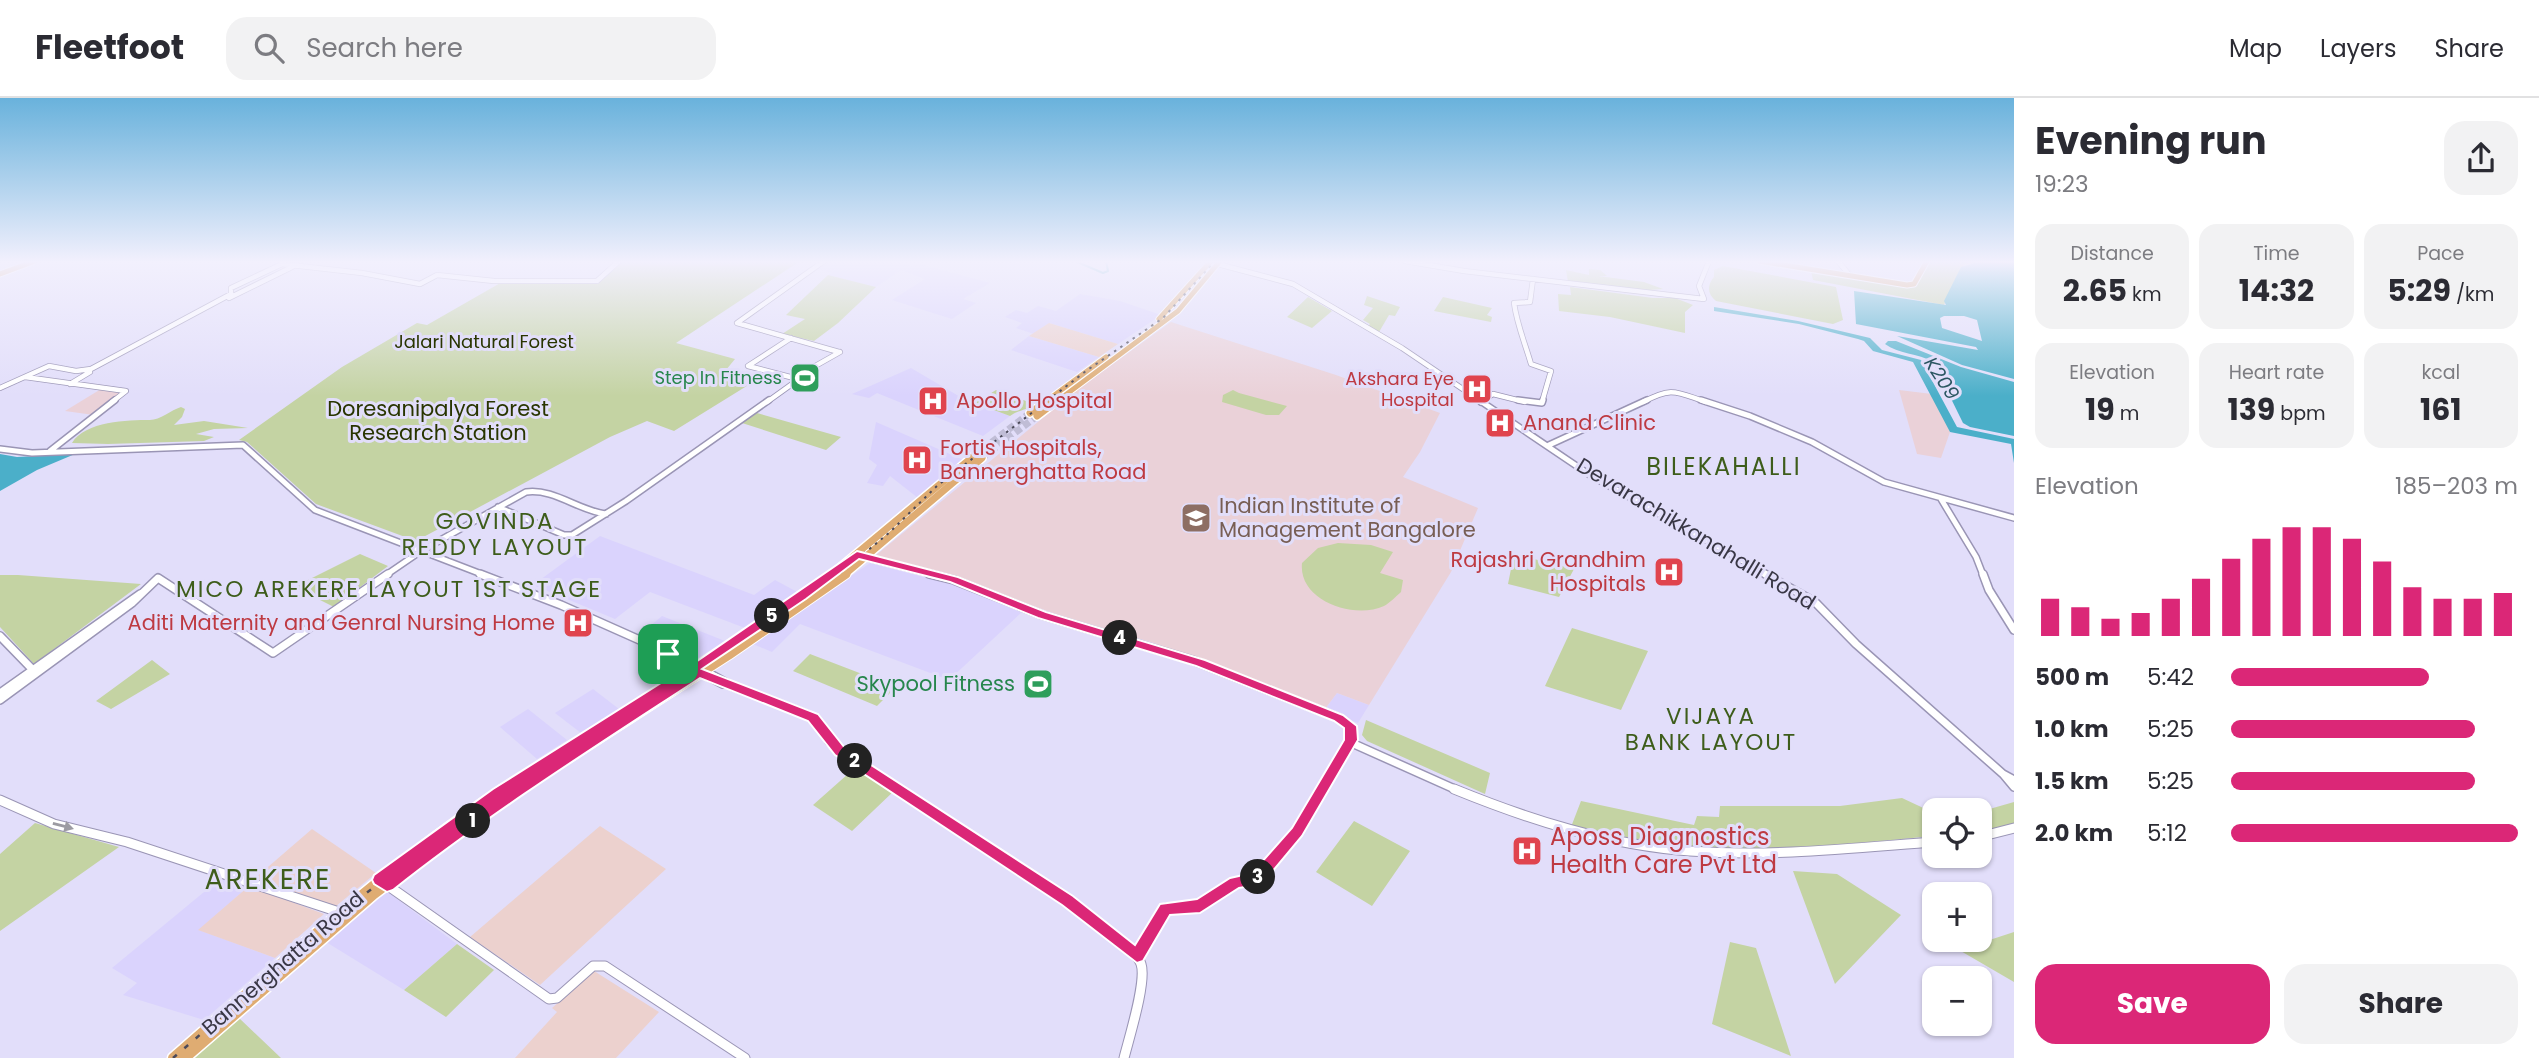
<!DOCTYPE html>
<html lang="en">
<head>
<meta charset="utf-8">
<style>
	:root { --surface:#fff; --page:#f2f2f3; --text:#2b2b33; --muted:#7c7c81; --line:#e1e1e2; --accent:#db2777 }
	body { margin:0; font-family:Poppins,sans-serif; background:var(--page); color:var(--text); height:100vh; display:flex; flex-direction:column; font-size:26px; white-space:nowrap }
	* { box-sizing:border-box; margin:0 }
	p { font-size:23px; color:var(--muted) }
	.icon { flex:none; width:38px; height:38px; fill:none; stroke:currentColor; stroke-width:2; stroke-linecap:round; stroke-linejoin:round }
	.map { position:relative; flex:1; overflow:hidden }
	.drawer { display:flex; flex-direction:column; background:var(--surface); width:525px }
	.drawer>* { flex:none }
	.fabs { position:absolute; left:1922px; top:700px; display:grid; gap:14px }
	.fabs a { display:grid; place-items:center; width:70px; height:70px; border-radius:14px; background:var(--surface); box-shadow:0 2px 5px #0004; font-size:35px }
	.pin { position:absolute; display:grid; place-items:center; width:60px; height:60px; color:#fff; margin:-30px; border-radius:14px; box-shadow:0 4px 10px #0006 }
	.km { position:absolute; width:35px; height:35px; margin:-18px; border-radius:50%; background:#222; color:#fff; font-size:19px; line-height:35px; text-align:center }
	.round { display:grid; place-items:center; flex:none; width:74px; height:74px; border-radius:21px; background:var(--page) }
	.summary { display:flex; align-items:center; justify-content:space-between; height:119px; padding:0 21px }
	h1 { font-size:38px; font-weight:700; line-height:52px }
	.stats { display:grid; grid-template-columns:repeat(3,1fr); gap:10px; height:119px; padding:7px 21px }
	.stats div { display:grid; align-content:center; border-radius:18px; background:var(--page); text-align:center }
	.stats b { font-size:30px; font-weight:700 }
	.stats small { font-size:19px; font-weight:400 }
	.stats p { font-size:19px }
	.chart { height:196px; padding:14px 21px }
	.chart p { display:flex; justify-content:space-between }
	.chart svg { width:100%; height:126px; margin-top:7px; stroke:var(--accent); stroke-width:6 }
	.primary-button { display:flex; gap:14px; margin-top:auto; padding:14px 21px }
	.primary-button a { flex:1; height:80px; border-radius:21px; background:var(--accent); color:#fff; font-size:28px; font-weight:700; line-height:80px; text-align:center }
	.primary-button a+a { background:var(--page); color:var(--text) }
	ul { padding:0 21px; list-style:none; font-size:23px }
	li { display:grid; grid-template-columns:112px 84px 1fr; align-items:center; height:52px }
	li i { height:18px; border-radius:9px; background:var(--accent) }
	header { display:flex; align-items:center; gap:42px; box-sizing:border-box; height:98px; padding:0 35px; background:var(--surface); border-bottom:2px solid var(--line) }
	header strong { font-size:33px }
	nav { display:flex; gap:38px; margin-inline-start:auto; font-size:24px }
	.search { width:490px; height:63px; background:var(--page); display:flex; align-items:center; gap:18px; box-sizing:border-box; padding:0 24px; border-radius:21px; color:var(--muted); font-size:26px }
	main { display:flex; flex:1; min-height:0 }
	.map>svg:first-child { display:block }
</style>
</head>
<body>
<header>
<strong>Fleetfoot</strong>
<div class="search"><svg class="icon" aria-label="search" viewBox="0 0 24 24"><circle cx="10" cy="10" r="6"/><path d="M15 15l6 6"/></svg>Search here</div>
<nav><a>Map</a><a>Layers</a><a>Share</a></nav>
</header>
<main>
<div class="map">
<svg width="2014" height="960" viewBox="0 0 2014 960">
	<rect width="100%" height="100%" fill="#e2defa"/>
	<path fill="#dad3fd" d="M826,163H896L912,168L920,166L990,185L963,201L976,205L952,221L892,202L925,181L901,172L876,189L828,177L832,175L817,171Z
		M1080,196L1120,203L1161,217L1118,246L1049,225L1034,236L1016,230L1022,225L1005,219L1016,212L1027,215L1038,208L1056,213Z
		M1029,238L1099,259L1077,274L1011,252Z
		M911,270L962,300L1010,318L983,338L877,295L869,300L852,296Z
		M876,324L966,363L918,400L890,378L883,388L867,385L877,367L869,361Z
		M600,438L754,497L775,482L801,496L745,530L650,494L615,521L533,487Z
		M870,465L962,489L1022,514L949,582L800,526L772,554L753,546Z
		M662,518L725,543L693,563L638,538Z
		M593,591L619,611L581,635L555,615Z
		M1337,595L1369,607L1358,625L1325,611Z
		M528,611L567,642L537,661L500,629Z
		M221,780L249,788L199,832L275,860L204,922L123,897L137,885L112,870Z
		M385,792L457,846L404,892L326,844Z"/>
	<path fill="#ecd1ce" d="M1049,225L1118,246L1099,259L1029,238Z
		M600,728L666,771L540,887L470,839Z
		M312,731L376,775L335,809L254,781Z
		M249,788L324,816L275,860L198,832Z
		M594,873L659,914L616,960H515L557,914L552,910Z"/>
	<path fill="#ead1d8" d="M1171,224L1336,277L1440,315L1420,354L1403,379L1478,410L1451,474L1369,607L1337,595L1325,611L1154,545L1059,517L941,476L875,458L1078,291Z
		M101,291L118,292L121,295L94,317L65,313Z
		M1899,292L1932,296L1950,334L1941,360L1917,356Z"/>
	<path fill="#c4d3a3" d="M623,163H800L676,245L735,261L721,278L750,286L674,333L647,323L610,339L416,443L316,406L247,344L239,342L342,269L417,225L427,227L502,184L598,186Z
		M1929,163H1981L1964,167L1944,207L1813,182L1811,173L1915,188Z
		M1723,168L1836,189L1843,222L1833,226L1716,203C1707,196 1707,187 1714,179V172Z
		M1589,171L1600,172L1607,178H1598L1644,184L1663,191L1649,192L1568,184L1566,172L1589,177Z
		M828,177L876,189L838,225L814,243L782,236L805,221L786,217Z
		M1570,189L1653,200H1675L1693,207L1685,214V235L1610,219L1559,213L1558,196L1571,197Z
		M1367,198L1400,209L1395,218L1389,217L1379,234L1368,228L1370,226L1363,222L1373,210L1364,207Z
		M1308,199L1332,213L1312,230L1287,219Z
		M1443,199L1492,210L1487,217L1492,219L1491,224L1434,213Z
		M996,292L1034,306C1028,312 1018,312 1010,318L975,305Z
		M1233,292L1239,295L1287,308L1279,317H1266L1222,304L1223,297Z
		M181,309L185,311L182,319L174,327L204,323L248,330L214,331L196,336L214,339L204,343L108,346L72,345C85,323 128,322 150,322C160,322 171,312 181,309Z
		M757,315L841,339L826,352L742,325Z
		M1338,445L1371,447L1393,454L1380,475L1403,482L1401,494C1396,498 1390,505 1384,508C1354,522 1298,503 1302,465L1318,450Z
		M360,456L388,468L334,509L294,489Z
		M1514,456L1574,471L1559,499L1508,486Z
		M0,477H18L141,486L34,566L0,529Z
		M1572,530L1648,553L1621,612L1545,588Z
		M810,556L896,589L877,608L793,573Z
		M152,562L170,576L111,611L96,603Z
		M1366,622L1490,675L1485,696L1367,643L1362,637Z
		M857,668L895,692L852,733L813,707Z
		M1902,700L1934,715V738C1860,745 1783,754 1709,750C1662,747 1617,737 1571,729L1581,703L1694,727L1697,718L1719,719L1720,708H1840Z
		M2014,704V727L1991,734L1979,728V714Z
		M1354,723L1410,753L1372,808L1316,774Z
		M35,725L119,749L0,833V756Z
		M1793,773L1837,776L1901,817L1835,886Z
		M2014,834V884L1959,852Z
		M1730,844L1756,850L1791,958L1712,926Z
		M457,846L494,872L446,919L404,892Z
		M239,920L281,960H192Z"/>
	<path fill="#4bafc9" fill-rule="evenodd" d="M1981,163H2014V281L1962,267L1897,238L1978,252L1976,249L1856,226L1854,193L1946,207L1944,203L1961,169ZM1944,218H1964L1977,222L1982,243L1942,230L1940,220Z
		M1714,209L1798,223L1870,240L1882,252L1921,262L1957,329L2014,341V365L2011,346L1950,334L1913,264L1873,253L1864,243L1858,241L1799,226L1714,213Z
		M1888,243H1896L1961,269L2014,284V338L1970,329L1963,325L1933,264C1918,255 1898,256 1885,246Z
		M0,356L17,359L75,356L37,372L0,393Z"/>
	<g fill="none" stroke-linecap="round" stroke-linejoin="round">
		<path stroke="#4bafc9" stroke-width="2" d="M1075,163L1103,175L1108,173L1106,163"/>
		<path stroke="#c0bdd6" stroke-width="7" stroke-dasharray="7 3.5" stroke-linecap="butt" d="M975,357L1030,315
			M982,360L1037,318"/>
		<g stroke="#9a95b5" stroke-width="6">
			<path id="minor-far3" d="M1405,163L1464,173L1704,201L1699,188L1709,163
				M1838,163L1850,178
				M1210,164L1293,186L1402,250L1482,304
				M1533,181L1530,204L1514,205C1517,227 1525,245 1531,266L1551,273L1542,304
				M229,200L292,169
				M737,225L839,254
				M737,225L824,163
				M791,240L748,268L794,280L840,254
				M25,279L126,293L112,304
				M70,286L90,274
				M0,290L49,268L76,273L91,271L231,196V190L282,166L362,175L420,186L437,177L494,183H597L619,163
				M767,304L799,281L794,280
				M1481,304L1493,296L1525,304
				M1643,304C1673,288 1676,294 1706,304"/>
		</g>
		<g stroke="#9a95b5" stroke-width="8">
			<path id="minor-far2" d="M1479,302L1590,377L1768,477
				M1518,302L1542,305L1543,302
				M1701,302L1750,318L1812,344L1884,384L2014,420
				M1481,304L1484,302
				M1549,347L1647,302
				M0,351L32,355L243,347L315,412L484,477
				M50,353L115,302
				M1941,401L1976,459L1983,477
				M498,409L564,437H572L626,403L769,302
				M857,457L936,477
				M386,477L421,453L526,394C554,390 579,413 606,416"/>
		</g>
		<g stroke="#9a95b5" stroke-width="10">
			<path id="minor-far1" d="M480,476L561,507L689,564L732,588L808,617L820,626L829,643L840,653L901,693
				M929,476L954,482L1042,517L1192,562L1339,620L1350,628L1354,646L1459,693
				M1765,476L1815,504L1856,546L2003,676L2014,682
				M1983,476L1989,492L2014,532
				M0,538L33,572
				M677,562L723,586
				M0,595L140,496
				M0,602L132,505L158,480L273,555L388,476
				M2004,677L2014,689
				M1321,693L1351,642"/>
		</g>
		<g stroke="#9a95b5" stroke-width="11">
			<path id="minor" d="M898,691C934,715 1133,839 1141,866C1147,883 1129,940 1124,960
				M1454,691C1530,722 1608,747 1690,753C1771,759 1853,750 1934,744
				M0,702L54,726L127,744L339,814
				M1979,739L2014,730
				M387,787L549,901L557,900L593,868H605L745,960
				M1137,858L1166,810L1200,808L1236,784L1256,781L1297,734L1322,691"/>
		</g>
		<g stroke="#fff" stroke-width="7">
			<path id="major-far3" d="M1759,163L1907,187L1914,186L1927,163
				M0,176L35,163
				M1159,221L1211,163
				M1045,304L1106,259
				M1056,304L1178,213L1220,163"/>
		</g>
		<g stroke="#fff" stroke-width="10">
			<path id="major-far2" d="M1030,315L1048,302
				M1037,318L1058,302
				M831,477L975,357
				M844,477L982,360"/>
		</g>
		<g stroke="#fff" stroke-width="11">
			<path id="major-far1" d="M502,693L718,556L833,476
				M518,693L729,557L846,476"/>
		</g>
		<g stroke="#fff" stroke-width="13">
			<path id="major" d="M173,960C281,866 385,770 504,691
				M185,960L374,796L440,746L520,691"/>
		</g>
		<use href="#minor-far3" stroke="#fff" stroke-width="4.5"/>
		<use href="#minor-far2" stroke="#fff" stroke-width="5"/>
		<use href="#minor-far1" stroke="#fff" stroke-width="7"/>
		<use href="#minor" stroke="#fff" stroke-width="9"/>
		<use href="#major-far3" stroke="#dfac72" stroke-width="5"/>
		<use href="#major-far2" stroke="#dfac72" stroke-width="7"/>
		<use href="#major-far1" stroke="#dfac72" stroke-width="9"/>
		<use href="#major" stroke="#dfac72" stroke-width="10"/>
		<path stroke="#4c4a59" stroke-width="2" stroke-dasharray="2.5 5" stroke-linecap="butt" d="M508,693L843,473L890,434L937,388L1086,273L1163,220L1215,163"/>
		<path stroke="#4c4a59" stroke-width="2.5" stroke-dasharray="5 10" stroke-linecap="butt" d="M173,960L345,812L426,748L510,691"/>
	</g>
	<defs><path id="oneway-solid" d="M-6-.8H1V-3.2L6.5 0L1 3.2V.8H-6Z" transform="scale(1.75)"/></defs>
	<use fill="#9c9ba2" href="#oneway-solid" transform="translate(63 728) rotate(15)"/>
	<linearGradient id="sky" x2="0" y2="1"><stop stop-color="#69b2dc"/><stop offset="0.55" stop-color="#f2f0fd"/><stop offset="1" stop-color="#f2f0fd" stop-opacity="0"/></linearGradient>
	<rect width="2014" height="298" fill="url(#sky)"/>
	<path fill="#db2777" stroke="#fff" stroke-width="2" fill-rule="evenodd" d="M857,453L958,479L1046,514L1205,562L1343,617L1357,628L1358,642L1302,738L1262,786L1239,790L1200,815L1170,817L1143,863L1137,865L1062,807L835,657L808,623L700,580C596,648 490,715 393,792L387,794L374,786L372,782L374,777L493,691L683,571L664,559V553H673L697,563ZM859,461L950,484L1038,520L1196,568L1334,623L1344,630V642L1292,730L1252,775L1230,780L1197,801L1160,806L1135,847L1073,798L845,650L818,616L702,571L806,501Z"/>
	<defs>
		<g id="stadium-square" transform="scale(1.575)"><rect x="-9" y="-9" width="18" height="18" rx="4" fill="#2e9e5b" stroke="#e2defa"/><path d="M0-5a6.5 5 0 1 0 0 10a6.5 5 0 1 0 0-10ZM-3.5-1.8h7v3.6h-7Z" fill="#fff"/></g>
		<g id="hospital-square" transform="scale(1.575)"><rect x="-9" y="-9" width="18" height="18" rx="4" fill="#e0444e" stroke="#e2defa"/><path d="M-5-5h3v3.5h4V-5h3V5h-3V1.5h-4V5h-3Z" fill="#fff"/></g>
		<g id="university-square" transform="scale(1.575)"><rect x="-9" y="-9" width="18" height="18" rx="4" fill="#8d6e63" stroke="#e2defa"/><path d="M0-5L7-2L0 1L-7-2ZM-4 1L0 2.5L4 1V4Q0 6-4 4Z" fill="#fff"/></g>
	</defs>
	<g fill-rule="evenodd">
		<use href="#stadium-square" x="805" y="280"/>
		<use href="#hospital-square" x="1477" y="291"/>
		<use href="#hospital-square" x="933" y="303"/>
		<use href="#hospital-square" x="1500" y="325"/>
		<use href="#hospital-square" x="917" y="362"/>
		<use href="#university-square" x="1196" y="420"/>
		<use href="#hospital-square" x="1669" y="474"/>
		<use href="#hospital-square" x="578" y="525"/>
		<use href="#stadium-square" x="1038" y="586"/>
		<use href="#hospital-square" x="1527" y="753"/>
	</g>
	<g text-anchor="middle" stroke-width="6" stroke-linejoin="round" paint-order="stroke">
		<g font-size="18" fill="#293500" stroke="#e2defa">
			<text x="484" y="250">Jalari Natural Forest</text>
		</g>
		<g font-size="18" fill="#27864d" stroke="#e2defa" text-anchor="end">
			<text x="782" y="286">Step In Fitness</text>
		</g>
		<g font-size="18" fill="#be3a42" stroke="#e2defa" text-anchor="end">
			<text x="1454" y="287">Akshara Eye<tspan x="1454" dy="21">Hospital</tspan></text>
		</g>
		<g font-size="19" font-style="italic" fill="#2a5561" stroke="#e2defa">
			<text transform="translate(1942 280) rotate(57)" y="7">K209</text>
		</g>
		<g font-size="21" fill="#be3a42" stroke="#e2defa" text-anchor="start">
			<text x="956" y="310">Apollo Hospital</text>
			<text x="1523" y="332">Anand Clinic</text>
			<text x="940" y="357">Fortis Hospitals,<tspan x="940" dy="24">Bannerghatta Road</tspan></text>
			<text x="1646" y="469" text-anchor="end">Rajashri Grandhim<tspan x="1646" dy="24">Hospitals</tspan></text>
			<text x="555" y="532" text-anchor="end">Aditi Maternity and Genral Nursing Home</text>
		</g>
		<g font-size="21" fill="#293500" stroke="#e2defa">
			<text x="438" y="318">Doresanipalya Forest<tspan x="438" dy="24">Research Station</tspan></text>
		</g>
		<g font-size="21" fill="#785e54" stroke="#e2defa" text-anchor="start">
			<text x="1219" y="415">Indian Institute of<tspan x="1219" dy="24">Management Bangalore</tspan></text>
		</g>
		<g font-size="21" fill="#393745" stroke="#e2defa">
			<text transform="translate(1696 436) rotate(31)" y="7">Devarachikkanahalli Road</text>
			<text transform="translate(283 865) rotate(-41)" y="7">Bannerghatta Road</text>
		</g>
		<g font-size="21" fill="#27864d" stroke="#e2defa" text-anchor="end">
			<text x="1015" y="593">Skypool Fitness</text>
		</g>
		<g font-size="23" letter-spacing="2" fill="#3e5d1b" stroke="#e2defa">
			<text x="495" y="431">GOVINDA<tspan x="495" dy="26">REDDY LAYOUT</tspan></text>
			<text x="389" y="499">MICO AREKERE LAYOUT 1ST STAGE</text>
			<text x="1711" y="626">VIJAYA<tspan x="1711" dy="26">BANK LAYOUT</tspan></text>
		</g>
		<g font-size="24" letter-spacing="2" fill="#3e5d1b" stroke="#e2defa">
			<text x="1724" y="377">BILEKAHALLI</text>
		</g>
		<g font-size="24" fill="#be3a42" stroke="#e2defa" text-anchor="start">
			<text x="1550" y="747">Aposs Diagnostics<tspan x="1550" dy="28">Health Care Pvt Ltd</tspan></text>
		</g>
		<g font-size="28" letter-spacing="2" fill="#3e5d1b" stroke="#e2defa">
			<text x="268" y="791">AREKERE</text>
		</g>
	</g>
</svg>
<div class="fabs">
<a><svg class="icon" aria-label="locate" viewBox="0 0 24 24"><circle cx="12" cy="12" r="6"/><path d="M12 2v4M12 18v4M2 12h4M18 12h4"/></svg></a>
<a>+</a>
<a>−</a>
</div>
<div class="pin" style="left:668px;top:556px;background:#1e9e55"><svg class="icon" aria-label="arrive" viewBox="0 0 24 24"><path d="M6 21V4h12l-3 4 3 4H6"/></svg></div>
<b class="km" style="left:473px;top:723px">1</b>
<b class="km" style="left:855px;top:663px">2</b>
<b class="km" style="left:1258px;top:779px">3</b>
<b class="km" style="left:1120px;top:540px">4</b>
<b class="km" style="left:772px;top:518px">5</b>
</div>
<section class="drawer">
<div class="summary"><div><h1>Evening run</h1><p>19:23</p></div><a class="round"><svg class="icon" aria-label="share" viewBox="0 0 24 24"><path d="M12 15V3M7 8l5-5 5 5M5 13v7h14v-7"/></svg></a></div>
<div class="stats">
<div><p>Distance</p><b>2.65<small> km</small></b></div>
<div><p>Time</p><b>14:32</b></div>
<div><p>Pace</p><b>5:29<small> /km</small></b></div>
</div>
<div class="stats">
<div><p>Elevation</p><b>19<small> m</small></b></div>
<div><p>Heart rate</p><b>139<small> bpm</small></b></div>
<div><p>kcal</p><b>161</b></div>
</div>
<div class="chart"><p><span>Elevation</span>185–203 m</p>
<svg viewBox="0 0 160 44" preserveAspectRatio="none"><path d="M5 44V31M15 44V34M25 44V38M35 44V36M45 44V31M55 44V24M65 44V17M75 44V10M85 44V6M95 44V6M105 44V10M115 44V18M125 44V27M135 44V31M145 44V31M155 44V29"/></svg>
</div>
<ul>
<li><b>500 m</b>5:42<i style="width:69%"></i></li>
<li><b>1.0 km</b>5:25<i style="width:85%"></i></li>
<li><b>1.5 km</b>5:25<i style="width:85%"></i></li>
<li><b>2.0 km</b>5:12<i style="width:100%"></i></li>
</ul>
<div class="primary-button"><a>Save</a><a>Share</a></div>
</section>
</main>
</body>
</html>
